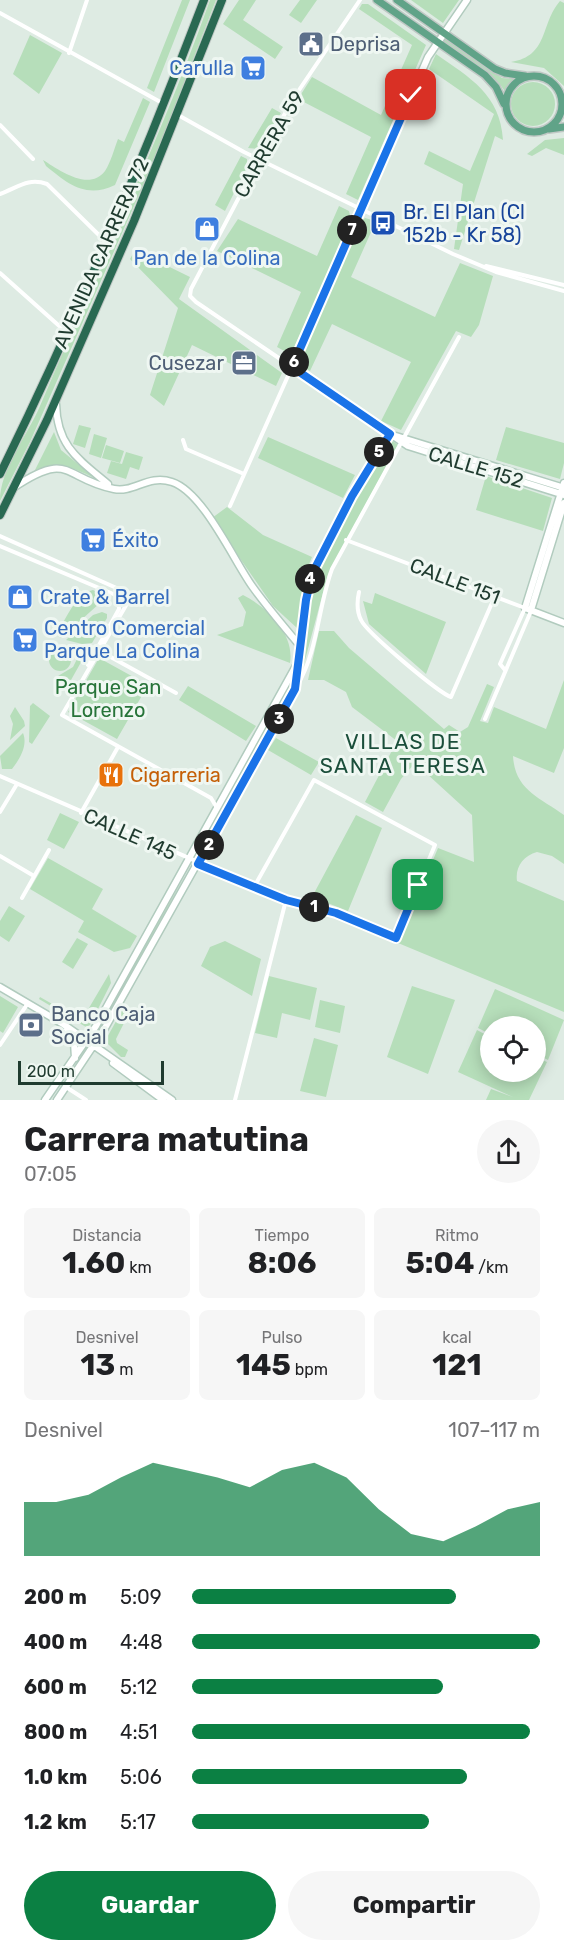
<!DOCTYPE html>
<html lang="es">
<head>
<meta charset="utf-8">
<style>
	:root { --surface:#fff; --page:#f6f6f6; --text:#202124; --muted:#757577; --accent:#0b8043 }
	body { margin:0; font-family:Rubik,sans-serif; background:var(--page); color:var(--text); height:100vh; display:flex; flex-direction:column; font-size:22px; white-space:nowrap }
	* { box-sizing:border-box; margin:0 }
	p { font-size:20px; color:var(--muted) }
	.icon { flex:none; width:33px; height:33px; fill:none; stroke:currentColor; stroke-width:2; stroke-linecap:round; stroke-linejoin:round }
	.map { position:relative; height:1100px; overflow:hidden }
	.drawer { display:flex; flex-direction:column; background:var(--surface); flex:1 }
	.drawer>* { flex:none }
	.controls { position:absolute; left:480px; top:1016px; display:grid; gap:12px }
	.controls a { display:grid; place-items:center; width:66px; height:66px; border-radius:50%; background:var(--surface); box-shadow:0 3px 15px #0003; font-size:30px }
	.scale { position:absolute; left:18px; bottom:15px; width:146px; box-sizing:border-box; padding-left:6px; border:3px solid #1f3b2f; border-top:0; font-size:16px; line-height:21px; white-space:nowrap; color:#1f3b2f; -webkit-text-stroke:4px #eff7f2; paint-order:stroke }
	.pin { position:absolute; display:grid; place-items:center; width:51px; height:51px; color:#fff; margin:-26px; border-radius:12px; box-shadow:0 3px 9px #0006 }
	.km { position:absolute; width:30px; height:30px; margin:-15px; border-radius:50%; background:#222; color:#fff; font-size:16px; line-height:30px; text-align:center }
	.round { display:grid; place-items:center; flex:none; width:63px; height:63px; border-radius:32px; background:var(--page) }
	.overview { display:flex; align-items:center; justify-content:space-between; height:102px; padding:0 24px }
	h1 { font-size:33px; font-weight:700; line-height:45px }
	.figures { display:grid; grid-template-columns:repeat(3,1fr); gap:9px; height:102px; padding:6px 24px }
	.figures div { display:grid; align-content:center; border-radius:9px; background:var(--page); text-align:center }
	.figures b { font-size:30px; font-weight:700 }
	.figures small { font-size:16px; font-weight:400 }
	.figures p { font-size:16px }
	.chart { height:168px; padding:12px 24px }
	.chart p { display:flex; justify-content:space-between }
	.chart svg { width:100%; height:108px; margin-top:6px; fill:var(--accent); opacity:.7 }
	.action { display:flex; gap:12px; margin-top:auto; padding:12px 24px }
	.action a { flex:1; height:69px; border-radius:36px; background:var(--accent); color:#fff; font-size:24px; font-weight:700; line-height:69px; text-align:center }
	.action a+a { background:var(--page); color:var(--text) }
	ul { padding:0 24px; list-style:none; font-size:20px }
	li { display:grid; grid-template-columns:96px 72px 1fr; align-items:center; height:45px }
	li i { height:15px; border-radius:8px; background:var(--accent) }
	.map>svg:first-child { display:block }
</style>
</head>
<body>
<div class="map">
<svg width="564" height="1100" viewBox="0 0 564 1100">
	<rect width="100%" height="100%" fill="#deebe3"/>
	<path fill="#b6deba" d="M182,0H190L154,92L147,88Z
		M210,0H216L153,163L30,442L0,501C0,469 27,436 40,406C97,271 161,138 210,0Z
		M239,0H256L243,20L283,47L275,59L223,24Z
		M300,0H317L301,23L289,15Z
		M411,0H459L443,23Z
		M560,1L564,3V86L544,68L511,62C549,56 540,24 560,1Z
		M362,4H368L426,45L358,200L346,194L371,137L298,99L312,77L381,115L412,45L359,9Z
		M30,35L62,53L39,94L13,74Z
		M446,38L502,78L514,79L506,93L499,83L443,42Z
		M436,54C470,78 500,94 503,140L495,136L459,250L454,249L463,184L424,164L429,151L470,171L494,114L429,69Z
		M511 104a22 22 0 1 1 44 0a22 22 0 1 1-44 0Z
		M143,98L150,102L115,185C86,199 68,184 46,166L43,160C59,170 89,192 105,171C111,162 114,149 118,139L124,142Z
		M272,108L281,113L258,149L248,148Z
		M564,138V155L546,148L532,156L527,154L545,140Z
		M241,156L247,159V167L225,211L215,205Z
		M339,206L349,211L351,220L293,350L288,353L277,347L301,292L217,251L238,219L317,256Z
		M365,218L376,221L351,277L435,317L460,263L493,276L479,325L471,337L456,331L401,430L381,421L411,362L332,324L310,371L301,365L299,358L359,223Z
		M135,250L190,277L179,299L282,373L276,386L192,345L164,406L150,395L178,308L130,259Z
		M79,425L91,428L85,448L73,444Z
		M506,427L564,443V463L560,479L496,460Z
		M54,432L61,450L96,479C73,467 58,461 34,472Z
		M94,434L107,438L101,458L89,454Z
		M268,437L355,475L343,498L258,458Z
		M390,439L398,445L328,574L301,675L309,596L315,573Z
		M106,445L124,451L120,463L102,458Z
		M126,452L143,457L139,470L130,467L126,479L107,473L111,461L122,464Z
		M486,476L552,498L543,531L476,510Z
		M227,507L263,535L312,557L305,574L297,628L273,606L212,518Z
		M93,590L100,594V603L61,638L56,635C65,621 75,594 93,590Z
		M375,593L446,622L426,674L369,624L363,601L372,604Z
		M243,595C267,607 295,634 290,663L217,635L243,626L246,612L238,598Z
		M102,612L107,614V618L92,643L82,644L66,640L93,615Z
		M319,631H334L349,648L444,729L449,725L460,732L468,727L487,684L494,687L480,721L488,723L494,707L546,729L564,680V748L554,773L513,756C515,790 539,797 564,815V864L552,856L537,852C523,856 515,867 517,881L564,901V1012L398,943L438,848L474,862L472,815L415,763L401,779L383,812L365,802L397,741L352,707L346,692L324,680H308Z
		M63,645L89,648L71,680L58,676L73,667L78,657Z
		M49 660a11 11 0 1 1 22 0a11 11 0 1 1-22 0Z
		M99,658L148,685L117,739L68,712Z
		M295,673L290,691L203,850L200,848Z
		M188,686L256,726L246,741L179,700Z
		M33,703L50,716L32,744L29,742L30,706Z
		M15,707L24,721L25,726L10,740L13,724L10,716Z
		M23,733C28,745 20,759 12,769H2L0,756Z
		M276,738L319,762L311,775L268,750Z
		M60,813L79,822L64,849L47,840Z
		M356,815L382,828L348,911L312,897Z
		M48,858L103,889L92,909L137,936L130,948L114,952L78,932L84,921L30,889Z
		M185,876L109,1015L118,992Z
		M9,906L25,916L9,942L0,936V921Z
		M77,938L88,944L73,969L62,962Z
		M225,941L261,959L252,996L201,966L210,947Z
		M109,974L111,983L90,1025L86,1027L39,999L40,997L75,1017L86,1013Z
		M269,976L317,988L310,1020L282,1013L277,1038L255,1033Z
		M412,986L455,1000L428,1074L387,1057Z
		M495,989L564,1020L548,1060L536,1054V1026H490V1034L478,1028Z
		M0,996L18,1007L3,1033L0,1031Z
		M320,1000L345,1006L340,1033L315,1027Z
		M124,1007H128L130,1011L116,1039L117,1043L128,1050L125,1057H121L105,1041Z
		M477,1030L490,1037V1071H536V1057L547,1062L529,1100H486L491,1089L513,1097L458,1072Z
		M314,1038L338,1045L326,1097L300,1091Z"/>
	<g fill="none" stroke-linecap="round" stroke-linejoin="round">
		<g stroke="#b1cbbe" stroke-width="9">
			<path id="secondary" d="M467,0L428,57L292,367L408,446L564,495
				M56,404C57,446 78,459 108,484
				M396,436L564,488
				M564,483L525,608L564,623
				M13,488C71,449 63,479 114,489C134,493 148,474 172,482C203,492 233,559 252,586C267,607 284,627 301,647
				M531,610L564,503
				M0,987L63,1024L172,1100
				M67,1029L74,1042L75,1058
				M113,1063L163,1100
				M45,1100L96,1026L297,664
				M57,1100L105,1028L295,689L306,600L312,574L353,496L390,434"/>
		</g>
		<g stroke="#c0c8c5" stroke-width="10">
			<path id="primary" d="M377,0L485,75L496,87L504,104
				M397,0L495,69L505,73L525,76
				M506 104a28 28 0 1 1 56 0a28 28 0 1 1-56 0Z
				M549,129L564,127"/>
		</g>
		<g stroke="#c0c8c5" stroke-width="10">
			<path id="highway" d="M0,474C76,320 143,160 204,0
				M0,515L47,420L134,221L222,0"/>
		</g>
		<path stroke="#fff" stroke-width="4" d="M0,13L164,104
			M69,53L87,0
			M178,115L244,152L453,254L496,272L564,291
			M0,125L33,159
			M0,194C17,188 28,177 47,184L105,241
			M486,266L564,285
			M0,273L66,332
			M183,440L186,449L244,474
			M230,506L292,367L196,302L190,296L191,289L259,159L295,96L360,0
			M0,536L130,594L128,602L62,715L211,798L217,808
			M346,540L525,608L500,664L505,670
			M0,546L118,596L119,609L88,665
			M359,592C357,601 357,612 361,620C367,633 439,693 451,697L495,596
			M98,650L176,693
			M297,686C318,651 318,607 332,569L459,337
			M485,719L531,611
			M0,776L286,900L336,913L396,938L435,845L314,780L254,887
			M0,812L17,784
			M81,813L118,747
			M0,856L34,876
			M22,898L49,850
			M0,1045L28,1003
			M66,1087L86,1100
			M235,1100L286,900"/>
		<use href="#secondary" stroke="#fff" stroke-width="6"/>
		<use href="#primary" stroke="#60a388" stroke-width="7"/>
		<use href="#highway" stroke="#296952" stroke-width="8"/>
	</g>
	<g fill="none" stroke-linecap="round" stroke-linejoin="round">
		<g stroke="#fff" stroke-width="12">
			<path id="route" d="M411,95L292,367L390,434L352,496L312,574L306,600L295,689L198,864L286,900L336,913L396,938L418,885"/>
		</g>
		<use href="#route" stroke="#1a73e8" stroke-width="8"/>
	</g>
	<defs>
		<g id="civic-square" transform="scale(1.35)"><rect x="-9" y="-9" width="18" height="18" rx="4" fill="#5c6f8a" stroke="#eff7f2"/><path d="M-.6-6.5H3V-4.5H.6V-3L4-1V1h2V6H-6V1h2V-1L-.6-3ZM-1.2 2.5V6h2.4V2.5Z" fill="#fff"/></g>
		<g id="supermarket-square" transform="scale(1.35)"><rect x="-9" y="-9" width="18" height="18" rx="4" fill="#3f7fe0" stroke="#eff7f2"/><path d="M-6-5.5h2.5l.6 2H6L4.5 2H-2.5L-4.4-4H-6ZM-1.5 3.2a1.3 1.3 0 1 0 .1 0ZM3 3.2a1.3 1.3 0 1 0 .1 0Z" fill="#fff"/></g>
		<g id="bus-square" transform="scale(1.35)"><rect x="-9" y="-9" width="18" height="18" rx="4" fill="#1a4fb4" stroke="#eff7f2"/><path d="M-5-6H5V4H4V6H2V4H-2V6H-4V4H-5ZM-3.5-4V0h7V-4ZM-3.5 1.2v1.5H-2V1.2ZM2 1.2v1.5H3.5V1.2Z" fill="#fff"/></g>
		<g id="shop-square" transform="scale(1.35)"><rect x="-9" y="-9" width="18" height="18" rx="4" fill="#3f7fe0" stroke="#eff7f2"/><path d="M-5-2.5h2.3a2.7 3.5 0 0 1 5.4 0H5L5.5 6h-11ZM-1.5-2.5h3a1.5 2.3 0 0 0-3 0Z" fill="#fff"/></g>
		<g id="office-square" transform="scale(1.35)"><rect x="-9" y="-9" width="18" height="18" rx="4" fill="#5c6f8a" stroke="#eff7f2"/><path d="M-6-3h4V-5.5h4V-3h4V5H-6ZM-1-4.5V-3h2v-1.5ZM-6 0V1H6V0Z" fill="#fff"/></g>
		<g id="restaurant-square" transform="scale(1.35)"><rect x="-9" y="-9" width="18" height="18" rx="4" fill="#e8710a" stroke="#eff7f2"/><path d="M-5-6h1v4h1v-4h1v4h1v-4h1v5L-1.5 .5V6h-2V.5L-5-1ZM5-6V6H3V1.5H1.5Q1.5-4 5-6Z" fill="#fff"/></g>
		<g id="bank-square" transform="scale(1.35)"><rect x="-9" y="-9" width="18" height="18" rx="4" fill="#5c6f8a" stroke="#eff7f2"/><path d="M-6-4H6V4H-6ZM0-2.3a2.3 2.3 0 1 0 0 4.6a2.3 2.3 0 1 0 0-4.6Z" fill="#fff"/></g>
	</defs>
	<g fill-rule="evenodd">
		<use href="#civic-square" x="311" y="44"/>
		<use href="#supermarket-square" x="253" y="68"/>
		<use href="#bus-square" x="383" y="223"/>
		<use href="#shop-square" x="207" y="229"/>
		<use href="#office-square" x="244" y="363"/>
		<use href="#supermarket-square" x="93" y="540"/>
		<use href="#shop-square" x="20" y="597"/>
		<use href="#supermarket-square" x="25" y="640"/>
		<use href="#restaurant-square" x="111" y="775"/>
		<use href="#bank-square" x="31" y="1025"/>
	</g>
	<g text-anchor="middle" stroke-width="6" stroke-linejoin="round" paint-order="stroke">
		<g font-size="20" fill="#4e5e75" stroke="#eff7f2" text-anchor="start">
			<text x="330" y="51">Deprisa</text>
			<text x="224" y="370" text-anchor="end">Cusezar</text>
			<text x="51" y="1021">Banco Caja<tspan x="51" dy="23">Social</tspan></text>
		</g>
		<g font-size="20" fill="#366cbe" stroke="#eff7f2" text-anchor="start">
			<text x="234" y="75" text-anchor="end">Carulla</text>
			<text x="207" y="265" text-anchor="middle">Pan de la Colina</text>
			<text x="112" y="547">Éxito</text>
			<text x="40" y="604">Crate &amp; Barrel</text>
			<text x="44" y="635">Centro Comercial<tspan x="44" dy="23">Parque La Colina</tspan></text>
		</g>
		<g font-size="20" fill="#1f3b2f" stroke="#eff7f2">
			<text transform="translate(269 144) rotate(-60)" y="7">CARRERA 59</text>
			<text transform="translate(101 253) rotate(-66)" y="7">AVENIDA CARRERA 72</text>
			<text transform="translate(476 467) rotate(17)" y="7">CALLE 152</text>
			<text transform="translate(455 581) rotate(21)" y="7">CALLE 151</text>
			<text transform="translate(130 834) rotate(24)" y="7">CALLE 145</text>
		</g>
		<g font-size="20" fill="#164399" stroke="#eff7f2" text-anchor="start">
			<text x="403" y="219">Br. El Plan (Cl<tspan x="403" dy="23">152b - Kr 58)</tspan></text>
		</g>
		<g font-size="20" fill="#277439" stroke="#eff7f2">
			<text x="108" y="694">Parque San<tspan x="108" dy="23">Lorenzo</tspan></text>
		</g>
		<g font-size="20" fill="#c56008" stroke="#eff7f2" text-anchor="start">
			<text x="130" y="782">Cigarreria</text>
		</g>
		<g font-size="21" letter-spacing="1.5" fill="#1a4e3a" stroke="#eff7f2">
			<text x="403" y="749">VILLAS DE<tspan x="403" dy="24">SANTA TERESA</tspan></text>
		</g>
	</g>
</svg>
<div class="controls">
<a><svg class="icon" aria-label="locate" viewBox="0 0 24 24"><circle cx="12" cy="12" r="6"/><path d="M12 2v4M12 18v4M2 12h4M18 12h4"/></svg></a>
</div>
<div class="scale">200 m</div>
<div class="pin" style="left:418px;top:885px;background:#1e9e55"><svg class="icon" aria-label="arrive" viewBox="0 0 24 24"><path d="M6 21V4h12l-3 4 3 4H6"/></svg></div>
<div class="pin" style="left:411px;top:95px;background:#d93025"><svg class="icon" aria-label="check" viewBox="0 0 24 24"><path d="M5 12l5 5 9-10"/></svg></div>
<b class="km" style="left:314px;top:907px">1</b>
<b class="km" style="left:209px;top:845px">2</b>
<b class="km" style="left:279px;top:719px">3</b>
<b class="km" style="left:310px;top:579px">4</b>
<b class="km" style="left:379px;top:452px">5</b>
<b class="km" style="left:294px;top:362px">6</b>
<b class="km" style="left:352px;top:230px">7</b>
</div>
<section class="drawer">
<div class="overview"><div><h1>Carrera matutina</h1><p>07:05</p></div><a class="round"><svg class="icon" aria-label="share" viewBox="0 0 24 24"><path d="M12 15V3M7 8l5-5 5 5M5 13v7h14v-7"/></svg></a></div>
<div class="figures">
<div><p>Distancia</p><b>1.60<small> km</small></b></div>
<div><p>Tiempo</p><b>8:06</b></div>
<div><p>Ritmo</p><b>5:04<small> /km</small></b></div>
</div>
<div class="figures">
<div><p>Desnivel</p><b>13<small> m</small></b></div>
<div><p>Pulso</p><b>145<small> bpm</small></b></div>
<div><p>kcal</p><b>121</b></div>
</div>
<div class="chart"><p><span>Desnivel</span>107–117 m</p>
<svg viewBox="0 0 160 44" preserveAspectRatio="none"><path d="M0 44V22L10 22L20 19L30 12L40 6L50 9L60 12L70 16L80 9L90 6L100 12L110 25L120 35L130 38L140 32L150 25L160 22V44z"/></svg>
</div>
<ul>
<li><b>200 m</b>5:09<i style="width:76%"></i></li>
<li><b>400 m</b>4:48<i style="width:100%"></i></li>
<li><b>600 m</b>5:12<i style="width:72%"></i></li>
<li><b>800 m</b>4:51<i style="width:97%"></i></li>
<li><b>1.0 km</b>5:06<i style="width:79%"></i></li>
<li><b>1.2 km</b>5:17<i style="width:68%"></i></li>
</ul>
<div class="action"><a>Guardar</a><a>Compartir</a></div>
</section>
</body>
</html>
